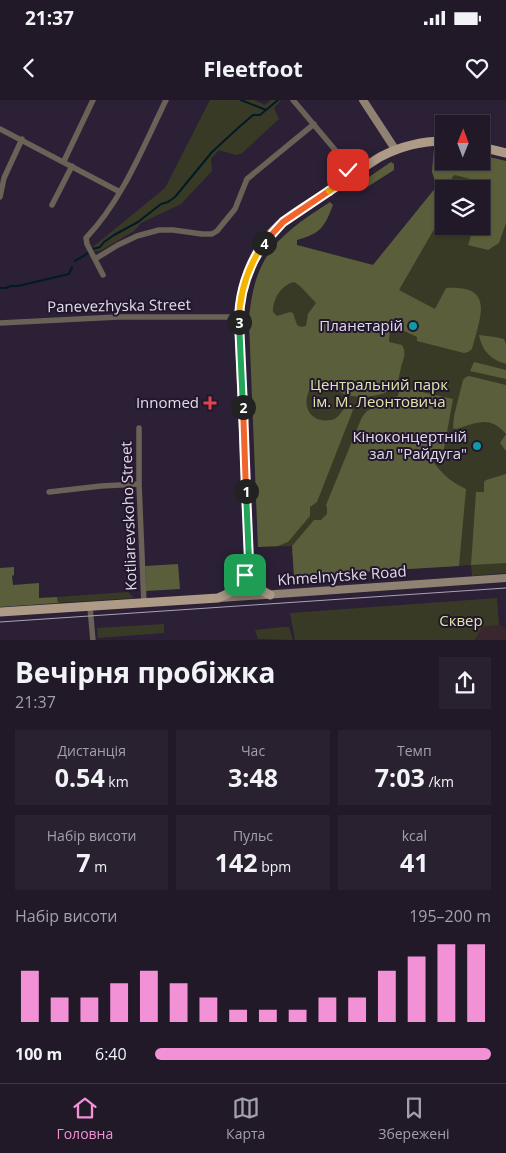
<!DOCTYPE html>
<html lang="uk">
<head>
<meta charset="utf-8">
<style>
	:root { --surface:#211828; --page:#292130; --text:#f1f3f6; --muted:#a2a0a8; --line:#3e3745; --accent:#f391d6 }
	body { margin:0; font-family:"Open Sans",sans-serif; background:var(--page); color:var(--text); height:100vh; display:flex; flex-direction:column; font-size:19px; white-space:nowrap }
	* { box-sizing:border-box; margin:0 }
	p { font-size:16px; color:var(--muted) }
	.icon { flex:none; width:28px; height:28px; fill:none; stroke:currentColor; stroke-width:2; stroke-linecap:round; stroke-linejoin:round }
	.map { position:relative; height:540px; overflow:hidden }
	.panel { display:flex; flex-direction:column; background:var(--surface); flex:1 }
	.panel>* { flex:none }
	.needle { width:32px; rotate:1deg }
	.buttons { position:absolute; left:435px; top:15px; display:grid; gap:10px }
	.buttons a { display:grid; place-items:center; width:55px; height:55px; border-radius:0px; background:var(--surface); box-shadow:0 1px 4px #0004,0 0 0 1px var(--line); font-size:25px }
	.pin { position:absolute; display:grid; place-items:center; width:42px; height:42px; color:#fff; margin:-21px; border-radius:10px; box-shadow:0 2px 8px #0006 }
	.km { position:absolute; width:25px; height:25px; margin:-12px; border-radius:50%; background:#222; color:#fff; font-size:14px; line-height:25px; text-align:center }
	.round { display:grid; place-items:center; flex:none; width:52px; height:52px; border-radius:0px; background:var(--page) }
	.overview { display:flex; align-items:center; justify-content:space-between; height:85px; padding:0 15px }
	h1 { font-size:28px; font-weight:700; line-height:38px }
	.stats { display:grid; grid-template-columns:repeat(3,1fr); gap:8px; height:85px; padding:5px 15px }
	.stats div { display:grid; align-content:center; border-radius:0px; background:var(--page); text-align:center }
	.stats b { font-size:25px; font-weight:700 }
	.stats small { font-size:14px; font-weight:400 }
	.stats p { font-size:14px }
	.chart { height:140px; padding:10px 15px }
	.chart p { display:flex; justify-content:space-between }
	.chart svg { width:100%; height:90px; margin-top:5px; stroke:var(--accent); stroke-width:6 }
	ul { padding:0 15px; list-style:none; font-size:16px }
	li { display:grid; grid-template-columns:80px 60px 1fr; align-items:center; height:38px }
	li i { height:12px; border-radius:6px; background:var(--accent) }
	.status { display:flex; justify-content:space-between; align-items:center; height:35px; padding:0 25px; background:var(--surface); direction:ltr }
	.status svg { height:14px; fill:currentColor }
	header { display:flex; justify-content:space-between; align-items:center; height:65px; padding:0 15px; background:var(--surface); font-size:22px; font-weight:700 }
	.dock { display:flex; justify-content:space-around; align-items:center; height:70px; border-top:1px solid var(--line); background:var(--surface); font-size:14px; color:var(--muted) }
	.dock a { display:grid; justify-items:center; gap:2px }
	.dock .selected { color:var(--accent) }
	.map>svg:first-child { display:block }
</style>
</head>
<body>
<div class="status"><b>21:37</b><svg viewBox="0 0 49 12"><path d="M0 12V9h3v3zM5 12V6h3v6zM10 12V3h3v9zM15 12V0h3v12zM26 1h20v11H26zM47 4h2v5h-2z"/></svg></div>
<header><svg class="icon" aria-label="back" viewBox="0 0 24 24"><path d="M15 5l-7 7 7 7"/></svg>Fleetfoot<svg class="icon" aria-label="heart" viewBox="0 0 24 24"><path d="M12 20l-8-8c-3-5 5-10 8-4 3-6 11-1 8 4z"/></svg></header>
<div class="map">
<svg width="506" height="541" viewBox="0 0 506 541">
	<rect width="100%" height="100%" fill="#2c2036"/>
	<path fill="#3a272e" d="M499,525L506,528V540L475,541L482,527Z"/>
	<path fill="#383a25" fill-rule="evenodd" d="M210,0H254L265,5L271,0H281L274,8L279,19L241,54L236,55L219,50L211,59L212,71L181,104L141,123L134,131L100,151H94V146L165,88Z
		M434,49H444V61H481V55L506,61V473L472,476L471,465L294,476L292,446L258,447L249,221C251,193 256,170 273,148L297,145L373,165L437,86L432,72ZM444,89H481V126H444Z
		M128,492L134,498L58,503L57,497Z
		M497,498L499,525L482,527L475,540H295L290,513Z
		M164,524V533L98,538L97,528Z
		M283,527H289L293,540L258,539L255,530Z"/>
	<path fill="#5a5e3a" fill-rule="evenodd" d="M434,49H444V61H481V55L506,61V123L499,143L488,150L468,145L471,136L454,126H481V89L486,83L455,75L452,77L453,83L460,89H444V120L440,119L399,190L435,209L446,188C496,185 480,217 472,249L468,252L464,253L417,241V237L402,230L396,220H394L390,225L389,242L402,245C407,253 403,260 401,267C400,272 399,278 397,283C389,297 361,299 347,295C332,290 331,276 312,286C300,302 308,324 331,320C340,319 341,308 349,306L353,310L317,402L310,407V416L288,442L278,446L258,447L249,221C254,155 277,136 330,102L333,105C324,128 321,133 297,140V145L373,165L437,86L432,72ZM294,182L300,186L316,203L308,214L306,226L301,227L297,225L293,213L290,212L277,216L273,212C273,199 281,185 294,182Z
		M391,62L394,64V70L361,91L357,85Z
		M479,235L495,237L504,239L506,244V264C491,260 482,251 479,235Z
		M474,262L506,270V279L470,271Z
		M469,276L506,285V351L500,343L506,334C489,315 478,323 456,329L453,328L454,316L463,280L466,277Z
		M400,287L453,299L444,349L433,354L435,359L432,360C442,374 451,382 466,389L459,466L294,476L292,446L314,420H321L327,414V408L326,405L362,317L367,311L398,296Z
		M506,374V463L471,465L476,392H484V382L486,380Z
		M178,464L180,489L146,491L145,466Z
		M14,467V475L12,476L13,485L39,483V498L57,497L58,503L0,507V468Z"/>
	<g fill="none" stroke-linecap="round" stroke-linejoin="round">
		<path stroke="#001a27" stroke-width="2" d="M241,0L266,10
			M93,149L100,147L104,142L114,135L138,122L161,104L168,102L175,97L212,52L238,28L253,15H260L278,0
			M75,161L90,152
			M0,188H6L10,186H18L69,174L72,167"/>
		<path stroke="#6a6157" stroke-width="5.5" d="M293,0L336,51L351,76
			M0,29L120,92
			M64,61L93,0
			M0,97L4,78L22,39
			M52,105L72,66
			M95,159L118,145L137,136L159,130H173L202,134H212L217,131L235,109L247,79L314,24
			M103,175L87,144L86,138C123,99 143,47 166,0
			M0,223L118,217H239
			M139,328V384L144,504
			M49,392L101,386L139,384
			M90,507L93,541"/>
		<path stroke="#908272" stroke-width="8" d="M363,0L395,49
			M220,498L506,478"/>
		<path stroke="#ae9b87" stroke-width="9" d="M481,47L506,53
			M270,495C254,487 251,479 249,461L239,225C239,187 251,151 279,125C292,113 308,104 323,95C342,82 361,69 380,57C401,46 421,41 444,41
			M0,512L218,498C234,492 246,481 248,464"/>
		<path stroke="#aba2b4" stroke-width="1" d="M0,522L506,488"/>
	</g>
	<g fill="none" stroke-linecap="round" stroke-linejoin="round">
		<g stroke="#fff" stroke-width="10">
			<path id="split-1" d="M245,475L249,461L246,391"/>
		</g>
		<g stroke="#fff" stroke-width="10">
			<path id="split-2" d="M243,307L246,391"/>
		</g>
		<g stroke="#fff" stroke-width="10">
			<path id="split-3" d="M239,222L243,307"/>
		</g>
		<g stroke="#fff" stroke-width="10">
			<path id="split-4" d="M239,222C239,193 247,168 264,143"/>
		</g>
		<g stroke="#fff" stroke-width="10">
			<path id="split-5" d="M264,143L283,122L329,91"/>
		</g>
		<g stroke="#fff" stroke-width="10">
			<path id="split-6" d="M329,91L351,76L348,70"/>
		</g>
		<use href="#split-1" stroke="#22a559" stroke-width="6"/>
		<use href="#split-2" stroke="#f0652b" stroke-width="6"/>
		<use href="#split-3" stroke="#22a559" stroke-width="6"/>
		<use href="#split-4" stroke="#f5b400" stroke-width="6"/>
		<use href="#split-5" stroke="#f0652b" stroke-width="6"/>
		<use href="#split-6" stroke="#f5b400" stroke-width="6"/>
	</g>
	<g fill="#0f9aa8" stroke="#22172c" stroke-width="2">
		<circle cx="413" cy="226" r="5"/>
		<circle cx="477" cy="346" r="5"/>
	</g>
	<path fill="#e0444e" stroke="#22172c" stroke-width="2" d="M207.5 295.5h5v5h5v5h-5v5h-5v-5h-5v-5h5z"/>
	<g text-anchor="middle" stroke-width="4" stroke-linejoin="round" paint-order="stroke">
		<g font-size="15" fill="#e1dae9" stroke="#22172c">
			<text transform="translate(119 206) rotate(-1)" y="5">Panevezhyska Street</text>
			<text transform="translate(129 416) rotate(-92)" y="5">Kotliarevskoho Street</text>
			<text transform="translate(342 476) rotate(-4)" y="5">Khmelnytske Road</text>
		</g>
		<g font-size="15" fill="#e1dae9" stroke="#22172c" text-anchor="end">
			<text x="403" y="231">Планетарій</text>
			<text x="199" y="308">Innomed</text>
			<text x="467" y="342">Кіноконцертній<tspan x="467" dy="17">зал "Райдуга"</tspan></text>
		</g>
		<g font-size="15" fill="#e0e8a7" stroke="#22172c">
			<text x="379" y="290">Центральний парк<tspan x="379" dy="17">ім. М. Леонтовича</tspan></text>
			<text x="461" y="526">Сквер</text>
		</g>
	</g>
</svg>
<div class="buttons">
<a><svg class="needle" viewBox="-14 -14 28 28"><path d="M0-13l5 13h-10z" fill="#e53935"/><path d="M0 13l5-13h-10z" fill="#a2a0a8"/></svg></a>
<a><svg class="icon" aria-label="layers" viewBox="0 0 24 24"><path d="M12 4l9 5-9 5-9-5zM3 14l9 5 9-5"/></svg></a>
</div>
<div class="pin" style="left:245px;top:475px;background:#1e9e55"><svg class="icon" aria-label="arrive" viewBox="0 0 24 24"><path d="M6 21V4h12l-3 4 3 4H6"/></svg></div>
<div class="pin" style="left:348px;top:70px;background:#d93025"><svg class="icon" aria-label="check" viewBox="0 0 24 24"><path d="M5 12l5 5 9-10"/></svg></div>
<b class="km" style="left:246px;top:391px">1</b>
<b class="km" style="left:243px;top:307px">2</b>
<b class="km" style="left:239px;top:222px">3</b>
<b class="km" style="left:264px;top:143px">4</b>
</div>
<section class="panel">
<div class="overview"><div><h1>Вечірня пробіжка</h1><p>21:37</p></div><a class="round"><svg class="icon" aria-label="share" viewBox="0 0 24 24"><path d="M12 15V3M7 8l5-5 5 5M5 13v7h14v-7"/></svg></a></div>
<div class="stats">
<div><p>Дистанція</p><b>0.54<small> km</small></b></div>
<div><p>Час</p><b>3:48</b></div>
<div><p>Темп</p><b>7:03<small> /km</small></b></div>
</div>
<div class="stats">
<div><p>Набір висоти</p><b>7<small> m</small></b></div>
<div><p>Пульс</p><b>142<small> bpm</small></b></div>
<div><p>kcal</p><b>41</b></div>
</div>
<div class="chart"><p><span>Набір висоти</span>195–200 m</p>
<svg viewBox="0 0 160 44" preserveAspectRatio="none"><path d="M5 44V19M15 44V32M25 44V32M35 44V25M45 44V19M55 44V25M65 44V32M75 44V38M85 44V38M95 44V38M105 44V32M115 44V32M125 44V19M135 44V12M145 44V6M155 44V6"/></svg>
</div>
<ul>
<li><b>100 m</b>6:40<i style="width:100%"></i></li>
</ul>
</section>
<nav class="dock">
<a class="selected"><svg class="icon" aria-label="home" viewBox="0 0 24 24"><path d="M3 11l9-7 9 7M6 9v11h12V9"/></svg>Головна</a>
<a><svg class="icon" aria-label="map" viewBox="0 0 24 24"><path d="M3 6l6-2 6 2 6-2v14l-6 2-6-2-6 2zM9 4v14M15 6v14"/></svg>Карта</a>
<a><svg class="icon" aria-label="saved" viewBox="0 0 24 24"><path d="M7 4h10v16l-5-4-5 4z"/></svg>Збережені</a>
</nav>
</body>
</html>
